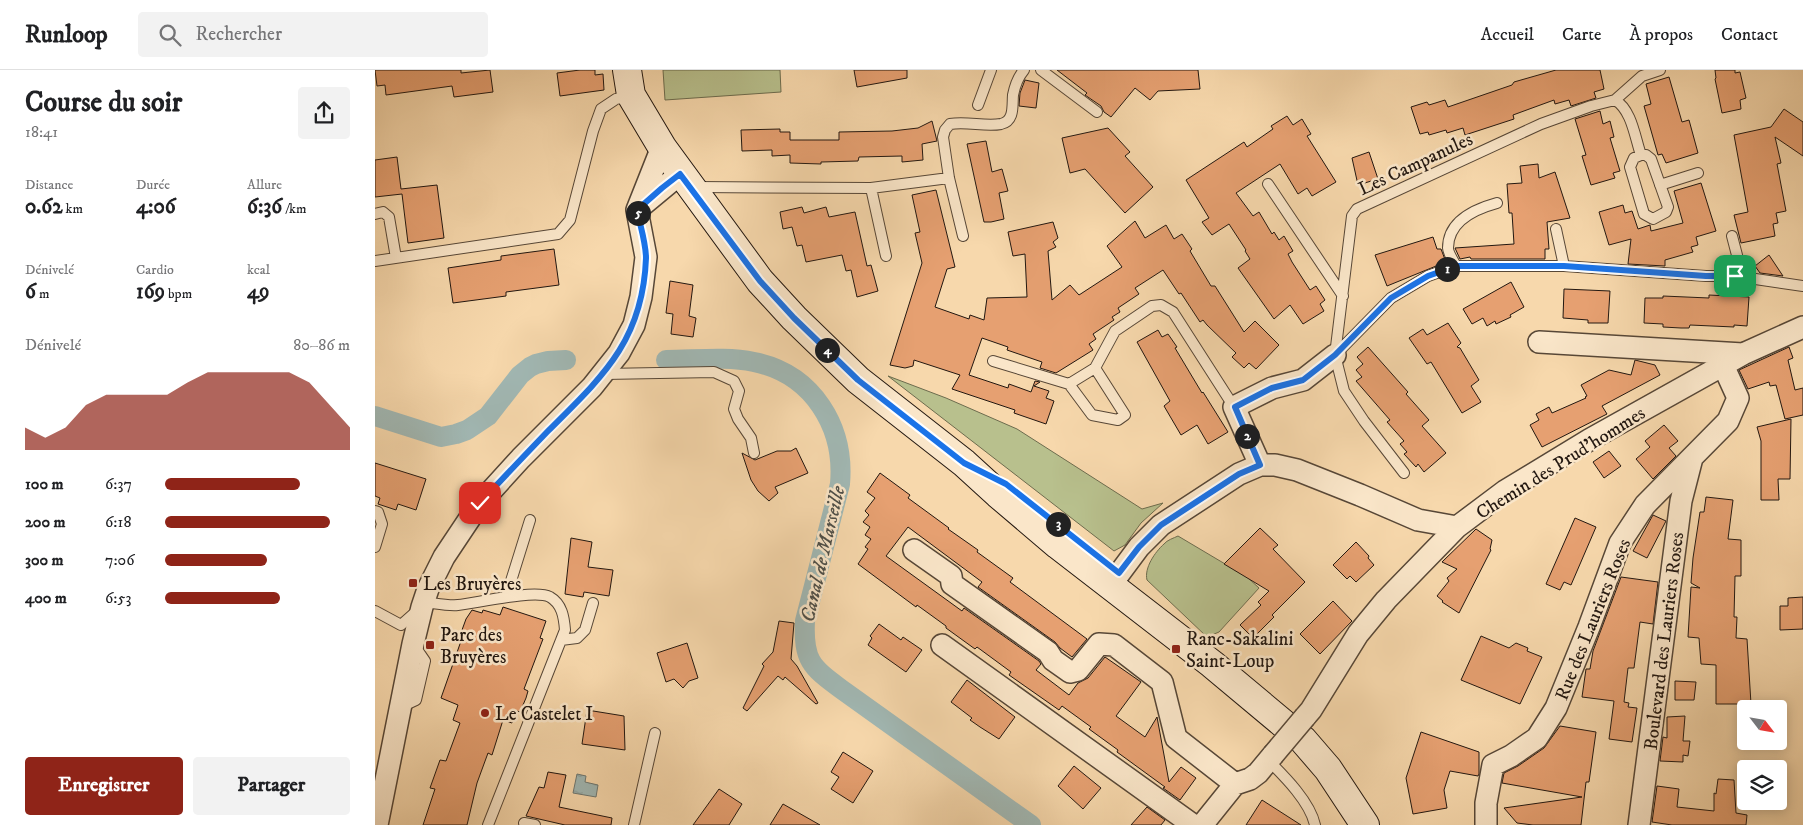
<!DOCTYPE html>
<html lang="fr">
<head>
<meta charset="utf-8">
<style>
	:root { --surface:#fff; --page:#f2f2f2; --text:#202124; --muted:#757577; --line:#e0e0e0; --accent:#8f2418 }
	body { margin:0; font-family:"IM FELL DW Pica",serif; background:var(--page); color:var(--text); height:100vh; display:flex; flex-direction:column; font-size:19px; white-space:nowrap }
	* { box-sizing:border-box; margin:0 }
	p { font-size:16px; color:var(--muted) }
	.icon { flex:none; width:28px; height:28px; fill:none; stroke:currentColor; stroke-width:2; stroke-linecap:round; stroke-linejoin:round }
	.map { position:relative; flex:1; overflow:hidden }
	.sheet { display:flex; flex-direction:column; background:var(--surface); width:375px }
	.sheet>* { flex:none }
	.needle { width:32px; rotate:121deg }
	.tools { position:absolute; left:1362px; top:630px; display:grid; gap:10px }
	.tools a { display:grid; place-items:center; width:50px; height:50px; border-radius:5px; background:var(--surface); box-shadow:0 2px 12px #0003; font-size:25px }
	.pin { position:absolute; display:grid; place-items:center; width:42px; height:42px; color:#fff; margin:-21px; border-radius:10px; box-shadow:0 2px 8px #0006 }
	.km { position:absolute; width:25px; height:25px; margin:-12px; border-radius:50%; background:#222; color:#fff; font-size:14px; line-height:25px; text-align:center }
	.round { display:grid; place-items:center; flex:none; width:52px; height:52px; border-radius:5px; background:var(--page) }
	.headline { display:flex; align-items:center; justify-content:space-between; height:85px; padding:0 25px }
	h1 { font-size:28px; font-weight:800; line-height:38px }
	.metrics { display:grid; grid-template-columns:repeat(3,1fr); gap:8px; height:85px; padding:5px 25px }
	.metrics div { display:grid; align-content:center }
	.metrics b { font-size:21px; font-weight:800 }
	.metrics small { font-size:14px; font-weight:400 }
	.metrics p { font-size:14px }
	.chart { height:140px; padding:10px 25px }
	.chart p { display:flex; justify-content:space-between }
	.chart svg { width:100%; height:90px; margin-top:5px; fill:var(--accent); opacity:.7 }
	.button { display:flex; gap:10px; margin-top:auto; padding:10px 25px }
	.button a { flex:1; height:58px; border-radius:5px; background:var(--accent); color:#fff; font-size:20px; font-weight:800; line-height:58px; text-align:center }
	.button a+a { background:var(--page); color:var(--text) }
	ul { padding:0 25px; list-style:none; font-size:16px }
	li { display:grid; grid-template-columns:80px 60px 1fr; align-items:center; height:38px }
	li i { height:12px; border-radius:6px; background:var(--accent) }
	header { display:flex; align-items:center; gap:30px; box-sizing:border-box; height:70px; padding:0 25px; background:var(--surface); border-bottom:1px solid var(--line) }
	header strong { font-size:24px }
	nav { display:flex; gap:28px; margin-inline-start:auto; font-size:18px }
	.search { width:350px; height:45px; background:var(--page); display:flex; align-items:center; gap:12px; box-sizing:border-box; padding:0 18px; border-radius:5px; color:var(--muted); font-size:19px }
	main { display:flex; flex:1; min-height:0 }
	.map>svg:first-child { display:block }
</style>
</head>
<body>
<header>
<strong>Runloop</strong>
<div class="search"><svg class="icon" aria-label="search" viewBox="0 0 24 24"><circle cx="10" cy="10" r="6"/><path d="M15 15l6 6"/></svg>Rechercher</div>
<nav><a>Accueil</a><a>Carte</a><a>À propos</a><a>Contact</a></nav>
</header>
<main>
<section class="sheet">
<div class="headline"><div><h1>Course du soir</h1><p>18:41</p></div><a class="round"><svg class="icon" aria-label="share" viewBox="0 0 24 24"><path d="M12 15V3M7 8l5-5 5 5M5 13v7h14v-7"/></svg></a></div>
<div class="metrics">
<div><p>Distance</p><b>0.62<small> km</small></b></div>
<div><p>Durée</p><b>4:06</b></div>
<div><p>Allure</p><b>6:36<small> /km</small></b></div>
</div>
<div class="metrics">
<div><p>Dénivelé</p><b>6<small> m</small></b></div>
<div><p>Cardio</p><b>169<small> bpm</small></b></div>
<div><p>kcal</p><b>49</b></div>
</div>
<div class="chart"><p><span>Dénivelé</span>80–86 m</p>
<svg viewBox="0 0 160 44" preserveAspectRatio="none"><path d="M0 44V33L10 38L20 33L30 22L40 17L50 17L60 17L70 17L80 11L90 6L100 6L110 6L120 6L130 6L140 11L150 22L160 33V44z"/></svg>
</div>
<ul>
<li><b>100 m</b>6:37<i style="width:73%"></i></li>
<li><b>200 m</b>6:18<i style="width:89%"></i></li>
<li><b>300 m</b>7:06<i style="width:55%"></i></li>
<li><b>400 m</b>6:53<i style="width:62%"></i></li>
</ul>
<div class="button"><a>Enregistrer</a><a>Partager</a></div>
</section>
<div class="map">
<svg width="1428" height="755" viewBox="0 0 1428 755">
	<defs>
		<pattern id="water-ripples" width="26" height="14" patternUnits="userSpaceOnUse" patternTransform="scale(1.25)"><rect width="26" height="14" fill="#a1b8b4"/><path d="M2 4q2-2 4 0t4 0M15 11q2-2 4 0t4 0" fill="none" stroke="#8a9d9a"/></pattern>
	</defs>
	<rect width="100%" height="100%" fill="#f7d8ac"/>
	<filter id="stains"><feTurbulence type="fractalNoise" baseFrequency=".004" numOctaves="4"/><feColorMatrix values="0 0 0 0 .2 0 0 0 0 .09 0 0 0 0 .02 0 0 0 .5 -.17"/></filter>
	<radialGradient id="worn" r=".72"><stop offset=".6" stop-color="#630" stop-opacity="0"/><stop offset="1" stop-color="#630" stop-opacity=".3"/></radialGradient>
	<path fill="#b8c08d" stroke="#6d6c4e" d="M288,0H405L406,22L290,30Z
		M513,306L571,328L642,359L767,439L788,433L766,453L750,475L739,481Z
		M803,466L872,507L884,518L844,562L832,567L772,510C769,498 780,482 789,474C792,470 799,468 803,466Z"/>
	<path fill="url(#water-ripples)" stroke="#6e7872" d="M202,704L211,706L210,712L223,715L221,727L198,723Z"/>
	<g fill="none" stroke-linecap="round" stroke-linejoin="round">
		<path stroke="#a1b8b4" stroke-width="20" d="M291,290C320,290 351,286 379,292C438,304 470,357 465,414L430,551C428,590 436,597 466,619L656,755
			M0,346L66,367L81,364L92,360L113,346L145,305L155,297L161,294L173,291L191,290"/>
	</g>
	<path fill="#e6a071" stroke="#221710" d="M0,0H86V3L115,0L118,22L79,27L77,16L11,25L10,15L2,16Z
		M205,0H220V5L228,4L229,20L185,26L182,3Z
		M479,0H532V8L482,17Z
		M682,0H823L825,19L783,21L775,30L760,18L736,47L729,42L726,36L710,25L712,23Z
		M1181,0H1225L1229,19L1219,22L1221,28L1196,36L1194,30L1180,34L1179,30L1138,45L1139,49L1090,65L1088,58L1072,63L1071,60L1054,65L1053,62L1045,64L1036,37L1052,32L1054,35L1070,30L1073,37L1137,15L1139,12Z
		M1340,0H1360V3L1365,2L1371,28L1365,30L1366,39L1347,43L1340,9L1341,8Z
		M1294,7L1307,52L1314,50L1323,83L1291,93L1287,84L1283,85L1269,36L1276,34L1271,14Z
		M650,10L664,13L661,38L644,36L645,23Z
		M1409,39L1428,52V86L1400,67L1406,93L1402,94L1411,141L1401,143L1403,153L1398,154L1400,166L1366,173L1359,145L1373,142L1359,65L1396,57Z
		M1225,41L1228,54L1235,51L1239,67L1235,68L1245,101L1238,103L1240,108L1216,115L1207,86L1211,85L1200,49Z
		M912,46L918,55L927,49L936,64L932,66L961,112L937,126L932,118L923,124L905,94L861,123L878,146L884,142L897,164L899,162L904,170L909,166L918,181L913,184L917,192L935,220L941,216L950,230L945,234L949,241L928,254L915,235L899,249L863,198L875,189L870,181L871,180L854,154L837,165L827,152L834,148L811,110L869,72L872,77L898,59L896,56Z
		M557,51L562,71L547,74L548,90L527,92V86L484,87L483,91L446,92V94L415,93V85L397,86V80L367,81L366,60L405,59V62H415V70H464V62L517,61L543,58Z
		M733,58L755,82L750,86L778,117L750,143L710,99L695,103L687,68Z
		M611,71L617,102L627,99L633,121L624,123L629,149L616,152H609L592,74Z
		M994,82L1003,109L983,115L977,88Z
		M22,87L26,119L62,115L69,168L33,173L27,124L0,127V90Z
		M1163,94L1164,108L1180,102L1195,148L1172,152L1174,179H1170V189H1096L1095,187L1085,189L1080,178L1139,174L1137,143H1134L1132,114L1147,113L1145,96Z
		M1326,113L1341,161L1321,167L1323,175L1316,177L1318,182L1290,190V196L1253,194L1256,169L1234,175L1224,142L1248,135L1250,143L1257,141L1263,159L1275,155L1276,161L1308,153L1299,121Z
		M561,120L580,197L572,199L560,237L594,249L595,245L609,250L612,228L652,227L650,184L638,186L633,162L678,152L683,168L678,172L681,177L673,181L677,230L695,215L704,225L747,197L732,176L760,151L770,168L791,155L799,169L807,164L817,179L815,181L836,216H840L869,262L880,251L904,275L881,299L874,293L869,298L857,287L861,283L832,255L828,250L825,252L806,223L804,224L788,200L760,218L764,224L743,238L745,242L737,247L739,250L718,264L721,269L714,274L718,280L681,303L665,298L667,292L632,280L633,277L607,268L594,305L633,318L634,314L656,322L660,311L665,312L659,316L674,321L671,328L679,331L671,354L639,343L640,340L577,319L585,305L539,290L538,296L530,298L515,295L547,193L540,163L545,162L537,125Z
		M427,137L429,143L451,137L454,147L480,142L492,196L496,195L503,221L482,227L476,200L471,201L467,185L431,192L427,175L422,176L417,157L408,159L405,142Z
		M1058,167L1062,179H1066L1071,192L1012,216L1000,185Z
		M179,179L184,215L131,222V226L78,233L73,198L126,190V186Z
		M1394,185L1408,206L1385,203L1380,196Z
		M295,211L318,215L314,246L321,248L318,267L296,264L298,244L291,243Z
		M1136,212L1149,237L1135,245L1136,247L1121,254L1120,251L1112,256L1108,248L1097,254L1088,239Z
		M1189,219L1235,221L1233,253H1213V250L1188,248Z
		M1334,225L1374,227L1372,256L1359,255V257L1315,255L1314,258H1306L1288,257V254L1269,253L1270,228H1288V226L1334,228Z
		M1073,253L1086,273L1082,277L1085,278L1104,310L1096,316L1106,332L1087,343L1056,292L1052,294L1034,268L1048,259L1052,265Z
		M783,260L787,267L793,264L802,277L800,278L827,323L828,322L853,362L833,374L822,355L806,365L789,336L795,331L762,272Z
		M993,277L1033,322L1031,324L1054,350L1047,356L1071,383L1049,402L1043,394L1041,397L1029,384L1032,382L1025,374L1029,371L1012,352L1015,350L981,311L987,307L981,300L988,294L982,287Z
		M1414,277L1418,288L1413,290L1420,320L1428,318V345L1410,349L1401,315L1395,316L1394,312L1373,319L1364,300Z
		M1260,290L1280,295L1285,305L1227,336L1232,344L1167,377L1155,355L1164,350L1161,344L1174,337L1177,343L1211,328L1210,327L1212,326L1206,315L1234,300L1256,305Z
		M1416,349L1415,409H1403L1404,430H1386V371L1382,357Z
		M1289,355L1303,371L1294,378L1301,386L1278,409L1261,389L1275,377L1270,371Z
		M421,378L433,403L400,417L403,423L394,431L383,421L376,410L367,383L380,390L402,381H416Z
		M1234,381L1246,396L1229,408L1218,392Z
		M0,393L51,409L41,440L23,434L21,440L3,434L5,428L0,426Z
		M505,403L535,425L533,428L574,458L573,459L603,480L602,482L638,508L635,512L712,569L697,587L685,578L680,572L603,517L607,512L533,457L511,486L587,541L589,538L664,591L666,594L661,600L694,625L703,613L713,608L730,587L766,612L741,646L770,667L782,647L794,712L806,697L821,708L805,730L788,718L790,717L742,682L743,680L714,659L716,657L687,636L684,640L634,605L636,602L602,577L600,579L571,558V556L542,535L541,537L483,494L493,479L490,477L496,469L490,465L495,457L488,452L494,445L490,441L500,428L492,422Z
		M1331,427L1358,430L1353,469L1366,470V506H1360L1359,547H1362L1361,568L1372,569L1376,634H1341V595L1326,594L1324,568L1313,567L1316,517L1325,518L1316,513L1318,488L1325,442H1329Z
		M1278,445L1291,451L1272,488L1258,481Z
		M1200,448L1221,457L1196,515L1189,512L1185,520L1171,514Z
		M885,458L903,475L898,479L930,512L897,545L899,547L878,568L865,555L886,535L883,532L894,521L849,494Z
		M1101,459L1117,470L1115,479L1116,480L1084,543L1067,532L1068,531L1062,526L1074,511L1072,508L1082,499L1067,492Z
		M196,468L217,472L213,497L238,500L234,526L209,522L208,527L190,524Z
		M981,472L994,486L993,488L999,495L981,512L975,506L972,509L958,495Z
		M1246,507L1283,512L1278,554L1265,552L1259,598H1253L1249,632L1254,633L1253,637L1262,638L1257,672L1234,669L1239,631L1207,627L1211,599H1215L1218,581Z
		M1428,527V559L1405,560V536H1413V528Z
		M958,531L977,551L945,584L925,564Z
		M128,537L171,551L165,568L168,569L149,619L153,621L151,628L145,642L142,641L137,653L128,650L117,685L113,683L102,713L92,755H48L60,719L55,718L65,690L71,691L85,653L78,650L83,635L66,628L86,571H83L91,549L97,540L107,543L108,540L125,545Z
		M404,551L419,553L416,589L422,596L443,633L441,634L410,607L408,610L403,606L372,641L368,638L389,596L387,594L398,582Z
		M504,554L526,570L528,567L547,580L531,602L493,575L497,568L495,566Z
		M1106,566L1134,578L1141,573L1153,578L1152,581L1167,587L1145,634L1086,610Z
		M312,573L323,608L314,611L308,618L299,609L291,612L282,583Z
		M592,610L640,647L624,669L605,657L595,650L597,648L576,632Z
		M1300,611L1321,612L1319,630H1300Z
		M212,640L249,646L250,680L207,674Z
		M1310,646L1308,671H1315L1313,686L1308,685V692L1285,691L1288,667L1292,668V647Z
		M1185,656L1221,662L1214,712H1211L1206,755H1158L1142,753L1129,738L1207,727L1127,713L1129,703L1143,696L1169,678Z
		M1046,662L1104,682V704L1103,706L1075,701L1069,720L1072,738L1038,744L1031,708Z
		M468,682L498,701L478,733L456,719L464,707L456,702Z
		M699,696L726,718L708,739L683,716Z
		M173,702L191,705L184,737L237,748L236,755H190L151,746L164,717L169,718Z
		M1343,709L1359,710L1361,743L1372,745L1371,755H1297L1277,752L1282,716L1304,719L1302,737L1339,741V723L1341,724Z
		M344,719L367,734L354,755H318Z
		M887,730L926,755H871Z
		M408,734L445,755H395Z
		M772,737L790,750L786,755H756Z"/>
	<g fill="none" stroke-linecap="round" stroke-linejoin="round">
		<g stroke="#574737" stroke-width="12">
			<path id="lane" d="M666,0L722,42
				M1240,30L1267,6L1285,0
				M603,35L616,0
				M893,114L968,226
				M1285,115L1323,103
				M321,117L496,118L511,186
				M496,118L574,108
				M0,144L8,142L14,147L21,188
				M1181,159L1189,196
				M588,166L574,108L568,67L570,60L575,54C592,51 610,57 626,54C640,51 637,35 638,25C640,15 643,7 649,0
				M1357,166L1363,189L1376,208
				M0,191L183,164L195,150L218,61L226,39L241,29L255,26
				M1081,196C1078,190 1073,183 1073,178C1073,151 1100,139 1122,133
				M960,285L1016,228L1053,206L1081,196H1189L1331,206H1360L1428,216
				M618,291L694,314L720,298L740,261L777,236L786,235L798,242L859,337
				M229,304L339,302L359,311L364,321L359,339L363,349L376,368L379,383
				M694,314L717,345L743,350L750,345L720,298
				M1029,403L989,351L969,321L960,285L977,146L982,139L1166,54L1216,36L1240,30C1257,40 1260,68 1266,85L1259,88L1255,97L1269,144L1278,149L1291,142L1293,137L1276,89L1271,85H1266
				M0,441L3,442L7,454L0,477
				M131,527L155,450
				M48,532C59,533 72,536 83,535C102,533 160,519 175,527C187,534 189,547 190,560L113,755
				M0,541L26,555L43,540
				M186,570L202,568L210,560L218,533
				M26,637L41,630L50,591L39,575
				M894,691C910,707 935,732 940,755
				M149,753L160,755
				M259,755L280,663"/>
		</g>
		<g stroke="#574737" stroke-width="24">
			<path id="street" d="M264,138L305,104
				M1164,272L1368,284
				M885,395L859,337L897,318L928,310L960,285
				M539,480L576,506L577,514L673,582L678,590L695,602L703,600L724,574L739,575L787,612L801,668L860,714
				M735,516L764,477L786,455L864,404L885,395H900L922,400L985,425L1043,450L1082,457
				M567,575L818,755
				M930,647L936,640L983,564L1011,530L1082,457L1130,421L1214,370L1368,284L1428,257
				M2,755L38,574L47,537L53,519L69,487L105,433L146,388L217,317L244,283L259,255L266,227L271,187L262,140L287,77
				M827,755L860,714L875,709L883,703L898,685
				M1111,755V733L1118,695L1136,686L1162,668L1181,638L1214,557L1245,473L1270,435L1353,351L1363,328L1348,295
				M1264,755L1306,431L1317,388"/>
		</g>
		<g stroke="#221710" stroke-width="30">
			<path id="secondary" d="M252,0L256,25L287,77L385,211L419,248L483,310L589,393L623,424L683,475L837,594L928,670L953,699L990,755"/>
		</g>
		<use href="#lane" stroke="#fae6c9" stroke-width="10"/>
		<use href="#street" stroke="#fae6c9" stroke-width="21"/>
		<use href="#secondary" stroke="#fae6c9" stroke-width="28"/>
		<g stroke="#574737" stroke-width="24" stroke-linecap="butt">
			<path id="street-bridge" d="M898,685L930,647"/>
		</g>
		<use href="#street-bridge" stroke="#fae6c9" stroke-width="21"/>
	</g>
	<g fill="none" stroke-linecap="round" stroke-linejoin="round">
		<g stroke="#fff" stroke-width="10">
			<path id="route" d="M105,433C127,409 150,385 173,361C227,307 268,271 271,188C271,173 265,155 262,140L287,118L305,104L385,211L419,248L483,310L589,393L631,414L744,503L764,477L786,455L864,404L885,395L860,337L897,318L928,310L960,285L1016,228L1053,206L1081,196H1189L1331,206H1360"/>
		</g>
		<use href="#route" stroke="#1a73e8" stroke-width="6"/>
	</g>
	<g fill="#8f2418" stroke="#fae6c9" stroke-width="2">
		<rect x="33" y="508" width="10" height="10" rx="2.5"/>
		<rect x="50" y="570" width="10" height="10" rx="2.5"/>
		<rect x="796" y="574" width="10" height="10" rx="2.5"/>
		<circle cx="110" cy="643" r="5"/>
	</g>
	<g text-anchor="middle" stroke-width="5" stroke-linejoin="round" paint-order="stroke">
		<g font-size="19" fill="#221710" stroke="#fae6c9">
			<text transform="translate(1040 93) rotate(-25)" y="7">Les Campanules</text>
			<text transform="translate(1185 392) rotate(-32)" y="7">Chemin des Prud'hommes</text>
			<text transform="translate(1217 549) rotate(-68)" y="7">Rue des Lauriers Roses</text>
			<text transform="translate(1288 571) rotate(-83)" y="7">Boulevard des Lauriers Roses</text>
		</g>
		<g font-size="19" fill="#221710" stroke="#fae6c9" text-anchor="start">
			<text x="48" y="520">Les Bruyères</text>
			<text x="65" y="571">Parc des<tspan x="65" dy="22">Bruyères</tspan></text>
			<text x="811" y="575">Ranc-Sakalini<tspan x="811" dy="22">Saint-Loup</tspan></text>
			<text x="120" y="650">Le Castelet I</text>
		</g>
		<g font-size="20" font-style="italic" fill="#4e4f49" stroke="#fae6c9">
			<text transform="translate(447 484) rotate(-77)" y="7">Canal de Marseille</text>
		</g>
	</g>
	<rect width="100%" height="100%" filter="url(#stains)"/>
	<rect width="100%" height="100%" fill="url(#worn)"/>
</svg>
<div class="tools">
<a><svg class="needle" viewBox="-14 -14 28 28"><path d="M0-13l5 13h-10z" fill="#e53935"/><path d="M0 13l5-13h-10z" fill="#757577"/></svg></a>
<a><svg class="icon" aria-label="layers" viewBox="0 0 24 24"><path d="M12 4l9 5-9 5-9-5zM3 14l9 5 9-5"/></svg></a>
</div>
<div class="pin" style="left:1360px;top:206px;background:#1e9e55"><svg class="icon" aria-label="arrive" viewBox="0 0 24 24"><path d="M6 21V4h12l-3 4 3 4H6"/></svg></div>
<div class="pin" style="left:105px;top:433px;background:#d93025"><svg class="icon" aria-label="check" viewBox="0 0 24 24"><path d="M5 12l5 5 9-10"/></svg></div>
<b class="km" style="left:1072px;top:199px">1</b>
<b class="km" style="left:872px;top:366px">2</b>
<b class="km" style="left:683px;top:454px">3</b>
<b class="km" style="left:452px;top:280px">4</b>
<b class="km" style="left:263px;top:143px">5</b>
</div>
</main>
</body>
</html>
